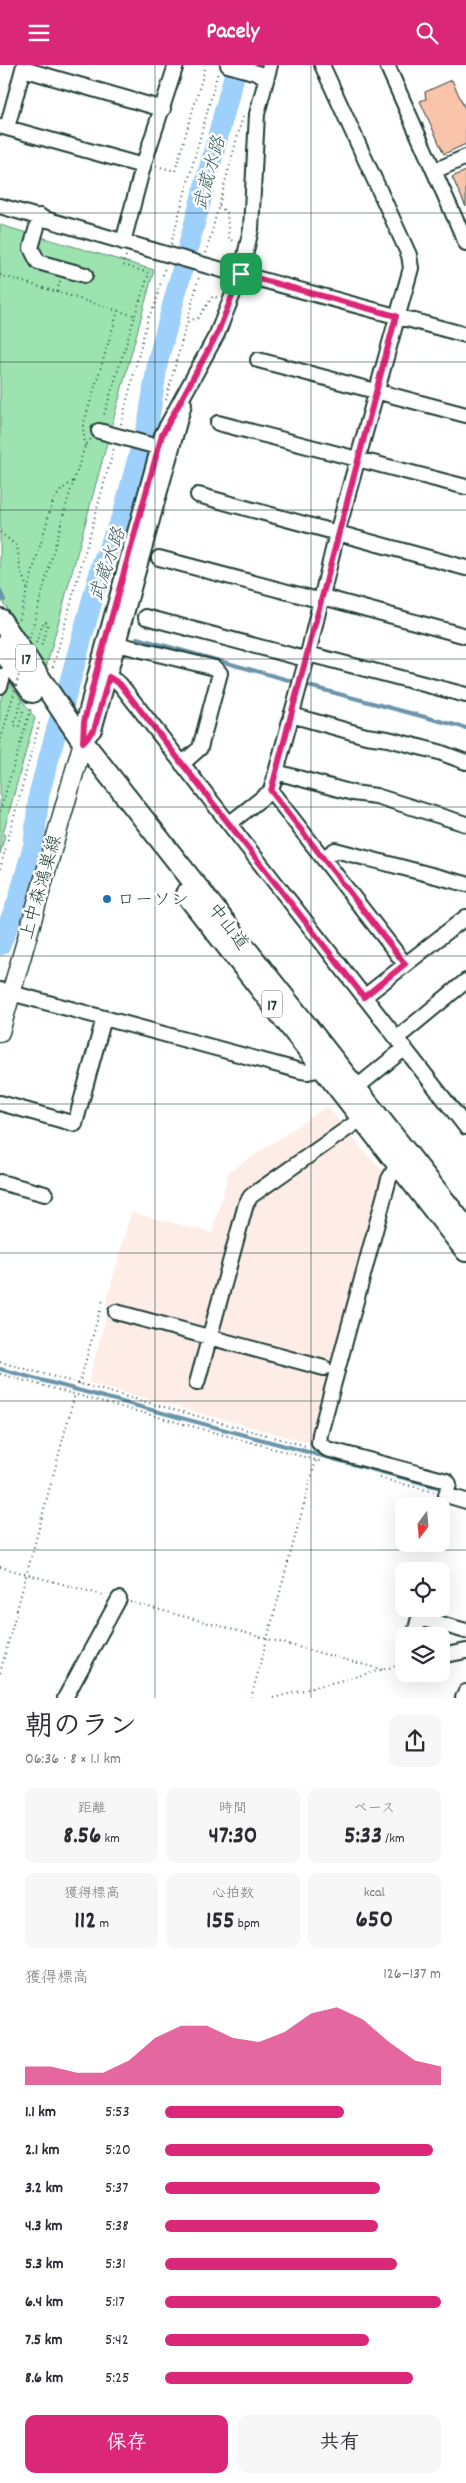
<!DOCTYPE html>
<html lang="ja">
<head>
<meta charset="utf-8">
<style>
	:root { --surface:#fff; --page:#f7f7f7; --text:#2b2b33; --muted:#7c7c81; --accent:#db2777 }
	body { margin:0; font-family:Dekko,"Klee One",sans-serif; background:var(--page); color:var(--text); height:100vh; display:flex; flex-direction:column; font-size:19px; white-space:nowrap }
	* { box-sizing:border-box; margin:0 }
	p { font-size:16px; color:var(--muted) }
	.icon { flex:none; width:28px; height:28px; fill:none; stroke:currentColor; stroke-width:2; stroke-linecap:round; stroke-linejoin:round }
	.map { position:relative; height:1633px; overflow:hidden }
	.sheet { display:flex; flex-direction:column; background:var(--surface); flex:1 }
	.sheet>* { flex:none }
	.needle { width:32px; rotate:196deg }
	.tools { position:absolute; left:395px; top:1432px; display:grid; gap:10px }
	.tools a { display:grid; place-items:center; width:55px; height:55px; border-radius:10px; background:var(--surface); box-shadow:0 5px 20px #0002; font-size:25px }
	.pin { position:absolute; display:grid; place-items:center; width:42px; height:42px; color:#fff; margin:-21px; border-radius:10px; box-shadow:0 2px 8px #0006 }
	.round { display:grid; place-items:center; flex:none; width:52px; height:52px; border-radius:10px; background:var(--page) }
	.summary { display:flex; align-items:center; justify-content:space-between; height:85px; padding:0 25px }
	h1 { font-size:28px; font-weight:800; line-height:38px }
	.figures { display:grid; grid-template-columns:repeat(3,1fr); gap:8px; height:85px; padding:5px 25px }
	.figures div { display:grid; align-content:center; border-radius:10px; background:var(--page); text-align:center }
	.figures b { font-size:25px; font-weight:800 }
	.figures small { font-size:14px; font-weight:400 }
	.figures p { font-size:14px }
	.chart { height:140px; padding:10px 25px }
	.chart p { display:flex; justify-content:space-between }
	.chart svg { width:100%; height:90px; margin-top:5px; fill:var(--accent); opacity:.7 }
	.action { display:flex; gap:10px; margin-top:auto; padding:10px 25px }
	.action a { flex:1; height:58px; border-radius:10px; background:var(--accent); color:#fff; font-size:20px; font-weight:800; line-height:58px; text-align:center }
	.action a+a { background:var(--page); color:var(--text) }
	ul { padding:0 25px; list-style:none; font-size:16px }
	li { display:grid; grid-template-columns:80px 60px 1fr; align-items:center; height:38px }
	li i { height:12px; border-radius:6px; background:var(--accent) }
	header { display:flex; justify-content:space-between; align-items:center; height:65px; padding:0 25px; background:var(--accent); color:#fff; font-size:22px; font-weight:800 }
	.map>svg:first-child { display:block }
</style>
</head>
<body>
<header><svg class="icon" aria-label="menu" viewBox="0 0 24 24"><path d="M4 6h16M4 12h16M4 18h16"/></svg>Pacely<svg class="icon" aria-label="search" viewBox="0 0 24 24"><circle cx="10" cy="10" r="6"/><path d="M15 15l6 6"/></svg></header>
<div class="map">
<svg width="466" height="1633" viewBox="0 0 466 1633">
	<rect width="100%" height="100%" fill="#fff"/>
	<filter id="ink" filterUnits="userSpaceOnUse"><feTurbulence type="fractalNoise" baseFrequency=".02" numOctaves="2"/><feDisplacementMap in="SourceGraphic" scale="10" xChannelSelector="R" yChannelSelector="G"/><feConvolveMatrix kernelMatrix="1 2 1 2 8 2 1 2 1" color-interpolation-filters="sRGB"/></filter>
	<g filter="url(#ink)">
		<path fill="#fdede6" d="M327,1041L368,1091L386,1108L334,1301L331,1300L310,1378L88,1318L109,1240L106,1238L131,1147L212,1168L229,1107Z"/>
		<path fill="#9ce3b0" stroke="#5e9072" d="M0,160L154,205L46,603L0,533Z
			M9,617L35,653L3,769L5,770L0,789V637L5,621Z"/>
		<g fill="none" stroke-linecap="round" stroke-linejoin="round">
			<path stroke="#6b95ab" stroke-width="4" d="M0,526L4,535
				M137,573L292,616
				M305,620L466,663
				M0,1304L441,1423"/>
			<path stroke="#9dd0fa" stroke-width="21" d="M0,880L18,836L34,779L39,729L103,496L123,449L149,353L158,295L237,0"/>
		</g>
		<path fill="#f9c4aa" stroke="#1f3d34" d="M452,15L466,46V79L444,89L420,36L426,34L425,27Z
			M466,106V142L452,112Z"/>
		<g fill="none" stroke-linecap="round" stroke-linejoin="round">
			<g stroke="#1f3d34" stroke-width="18">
				<path id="minor" d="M228,0L267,11
					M387,0L466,178
					M23,4L163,44
					M0,61L143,101
					M7,63L24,0
					M434,106L466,92
					M0,141L152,185
					M40,151L31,183L38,197L85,210
					M123,177L144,98L176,0
					M233,207L466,270
					M258,295L466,350
					M218,358L466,422
					M99,366L165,384
					M198,430L466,503
					M159,493L322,536
					M323,532L466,571
					M146,552L305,594
					M117,579L215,603L220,608L200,683L182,699
					M308,589L466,630
					M96,608L109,612L120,619L466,1062
					M0,621L3,611
					M291,650L366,671L388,674L439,687L466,697
					M83,677L84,657L96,608L162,370L217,269L241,209L251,164L257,49L270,0
					M83,677L94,665L184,339
					M276,707L353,728L376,731L466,759
					M271,726L405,899
					M230,758L271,726L308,589L337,468L411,203L409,190L322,0
					M324,793L335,785L466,819
					M0,925L301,1006L308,1007L322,1004
					M364,932L466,852
					M397,973L466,916
					M356,1023L405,983
					M0,1038L75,1059L104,953
					M397,1100L389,1114L320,1369L319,1378L327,1384L447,1416L449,1419L446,1430L466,1436
					M0,1117L45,1129
					M116,1247L324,1303
					M197,1318L246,1139L251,1131L361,1054
					M414,1571L419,1553L466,1566
					M441,1591L466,1586
					M65,1633L119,1534
					M463,1633L466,1627"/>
			</g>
			<g stroke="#1f3d34" stroke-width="21">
				<path id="major" d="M0,967L83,677"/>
			</g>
			<g stroke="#1f3d34" stroke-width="24">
				<path id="highway" d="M0,554L83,677L466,1163
					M0,582L32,627
					M186,829L466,1186"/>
			</g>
			<path stroke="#1f3d34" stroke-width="2" stroke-dasharray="1 4" stroke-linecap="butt" d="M156,101L175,106L206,0
				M219,141L227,148L229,175L235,176
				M171,179L218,7
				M206,188L243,51
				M126,191L123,200L149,208L135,250
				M0,210L57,227
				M60,216L57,227L135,251L103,353
				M188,256L198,253L213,231L218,233
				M166,335L199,212
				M121,359L148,253L155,240L165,202
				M85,381L83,361L118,246
				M0,467L17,481L21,507L28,525
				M41,532L67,437L85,381L91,374
				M19,554L53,436L62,424L74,416
				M36,578L44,556L48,558L41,582
				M53,602L114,383
				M21,637L14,660L19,662L24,642
				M0,679L1,674
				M0,746L31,643
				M0,804L40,655
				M0,1297L306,1381
				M0,1309L323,1397
				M79,1319L103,1235
				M380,1413L434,1427
				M0,1502L106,1531
				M130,1537L384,1605
				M0,1608L75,1329
				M251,1633L316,1395
				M273,1633L404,1599"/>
			<use href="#minor" stroke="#fff" stroke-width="14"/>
			<use href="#major" stroke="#fff" stroke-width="18"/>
			<use href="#highway" stroke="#fff" stroke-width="20"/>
			<g stroke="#1f3d34" stroke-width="18" stroke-linecap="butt">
				<path id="minor-bridge" d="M152,185L229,207"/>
			</g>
			<path stroke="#1f3d34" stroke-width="2" stroke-dasharray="1 4" stroke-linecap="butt" d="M1,674L41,532"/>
			<use href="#minor-bridge" stroke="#fff" stroke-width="14"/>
		</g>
	</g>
	<g fill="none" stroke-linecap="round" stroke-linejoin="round" filter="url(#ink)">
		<g stroke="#fff" stroke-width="10">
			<path id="route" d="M241,209L396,251L271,726L405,899L364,932L120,619L109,612L94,665L83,677L84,657L96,608L162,370L217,269Z"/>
		</g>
		<use href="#route" stroke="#db2777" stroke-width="6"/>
	</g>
	<path fill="none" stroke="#1f3d34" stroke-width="1" stroke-opacity="0.55" d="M155,0V1633M311,0V1633M0,148H466M0,297H466M0,445H466M0,594H466M0,742H466M0,891H466M0,1039H466M0,1188H466M0,1336H466M0,1485H466"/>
	<circle fill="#1f6fb2" stroke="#fff" stroke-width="2" cx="107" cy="834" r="5"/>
	<g text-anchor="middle" stroke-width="5" stroke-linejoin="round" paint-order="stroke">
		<g fill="#fff" stroke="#627771" stroke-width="1">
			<rect x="16" y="579.5" width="20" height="27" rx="4"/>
			<rect x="262" y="925.5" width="20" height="27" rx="4"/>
		</g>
		<g font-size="16" font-weight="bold" fill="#1f3d34">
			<text x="26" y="599">17</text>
			<text x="272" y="945">17</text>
		</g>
		<g font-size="18" fill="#1f3d34" stroke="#fff">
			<text transform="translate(40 822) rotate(-74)" y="6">上中森鴻巣線</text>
			<text transform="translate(229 861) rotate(52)" y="6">中山道</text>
		</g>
		<g font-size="18" fill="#1f3d34" stroke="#fff" text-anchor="start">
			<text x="117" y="840">ローソン</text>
		</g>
		<g font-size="19" font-style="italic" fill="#3e6266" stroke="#fff">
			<text transform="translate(208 108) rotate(-75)" y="7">武蔵水路</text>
			<text transform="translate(106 499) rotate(-71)" y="7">武蔵水路</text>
		</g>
	</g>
</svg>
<div class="tools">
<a><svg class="needle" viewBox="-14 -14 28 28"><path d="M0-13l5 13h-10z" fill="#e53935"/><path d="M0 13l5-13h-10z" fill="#7c7c81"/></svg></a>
<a><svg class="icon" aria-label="locate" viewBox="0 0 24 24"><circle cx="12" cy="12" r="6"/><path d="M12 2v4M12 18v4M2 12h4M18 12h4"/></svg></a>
<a><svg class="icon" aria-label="layers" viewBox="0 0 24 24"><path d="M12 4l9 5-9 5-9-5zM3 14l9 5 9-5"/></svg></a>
</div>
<div class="pin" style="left:241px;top:209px;background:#1e9e55"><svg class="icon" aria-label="arrive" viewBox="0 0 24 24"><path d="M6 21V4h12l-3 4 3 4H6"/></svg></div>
</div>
<section class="sheet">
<div class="summary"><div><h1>朝のラン</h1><p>06:36 · 8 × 1.1 km</p></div><a class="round"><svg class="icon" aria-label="share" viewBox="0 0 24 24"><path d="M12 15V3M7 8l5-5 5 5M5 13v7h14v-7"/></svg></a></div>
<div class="figures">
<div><p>距離</p><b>8.56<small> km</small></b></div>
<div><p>時間</p><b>47:30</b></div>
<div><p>ペース</p><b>5:33<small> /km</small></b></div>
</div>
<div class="figures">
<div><p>獲得標高</p><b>112<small> m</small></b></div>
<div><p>心拍数</p><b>155<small> bpm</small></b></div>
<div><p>kcal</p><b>650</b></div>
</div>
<div class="chart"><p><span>獲得標高</span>126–137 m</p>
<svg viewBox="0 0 160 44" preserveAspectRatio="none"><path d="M0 44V35L10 35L20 38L30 38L40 32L50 21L60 15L70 15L80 21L90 23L100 18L110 9L120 6L130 12L140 23L150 32L160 35V44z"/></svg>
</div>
<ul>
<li><b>1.1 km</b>5:53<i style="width:65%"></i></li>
<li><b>2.1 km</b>5:20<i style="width:97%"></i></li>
<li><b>3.2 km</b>5:37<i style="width:78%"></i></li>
<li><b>4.3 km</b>5:38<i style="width:77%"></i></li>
<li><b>5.3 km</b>5:31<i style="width:84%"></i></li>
<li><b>6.4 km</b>5:17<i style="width:100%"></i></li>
<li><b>7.5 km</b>5:42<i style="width:74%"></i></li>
<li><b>8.6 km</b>5:25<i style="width:90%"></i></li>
</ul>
<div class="action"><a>保存</a><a>共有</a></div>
</section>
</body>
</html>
